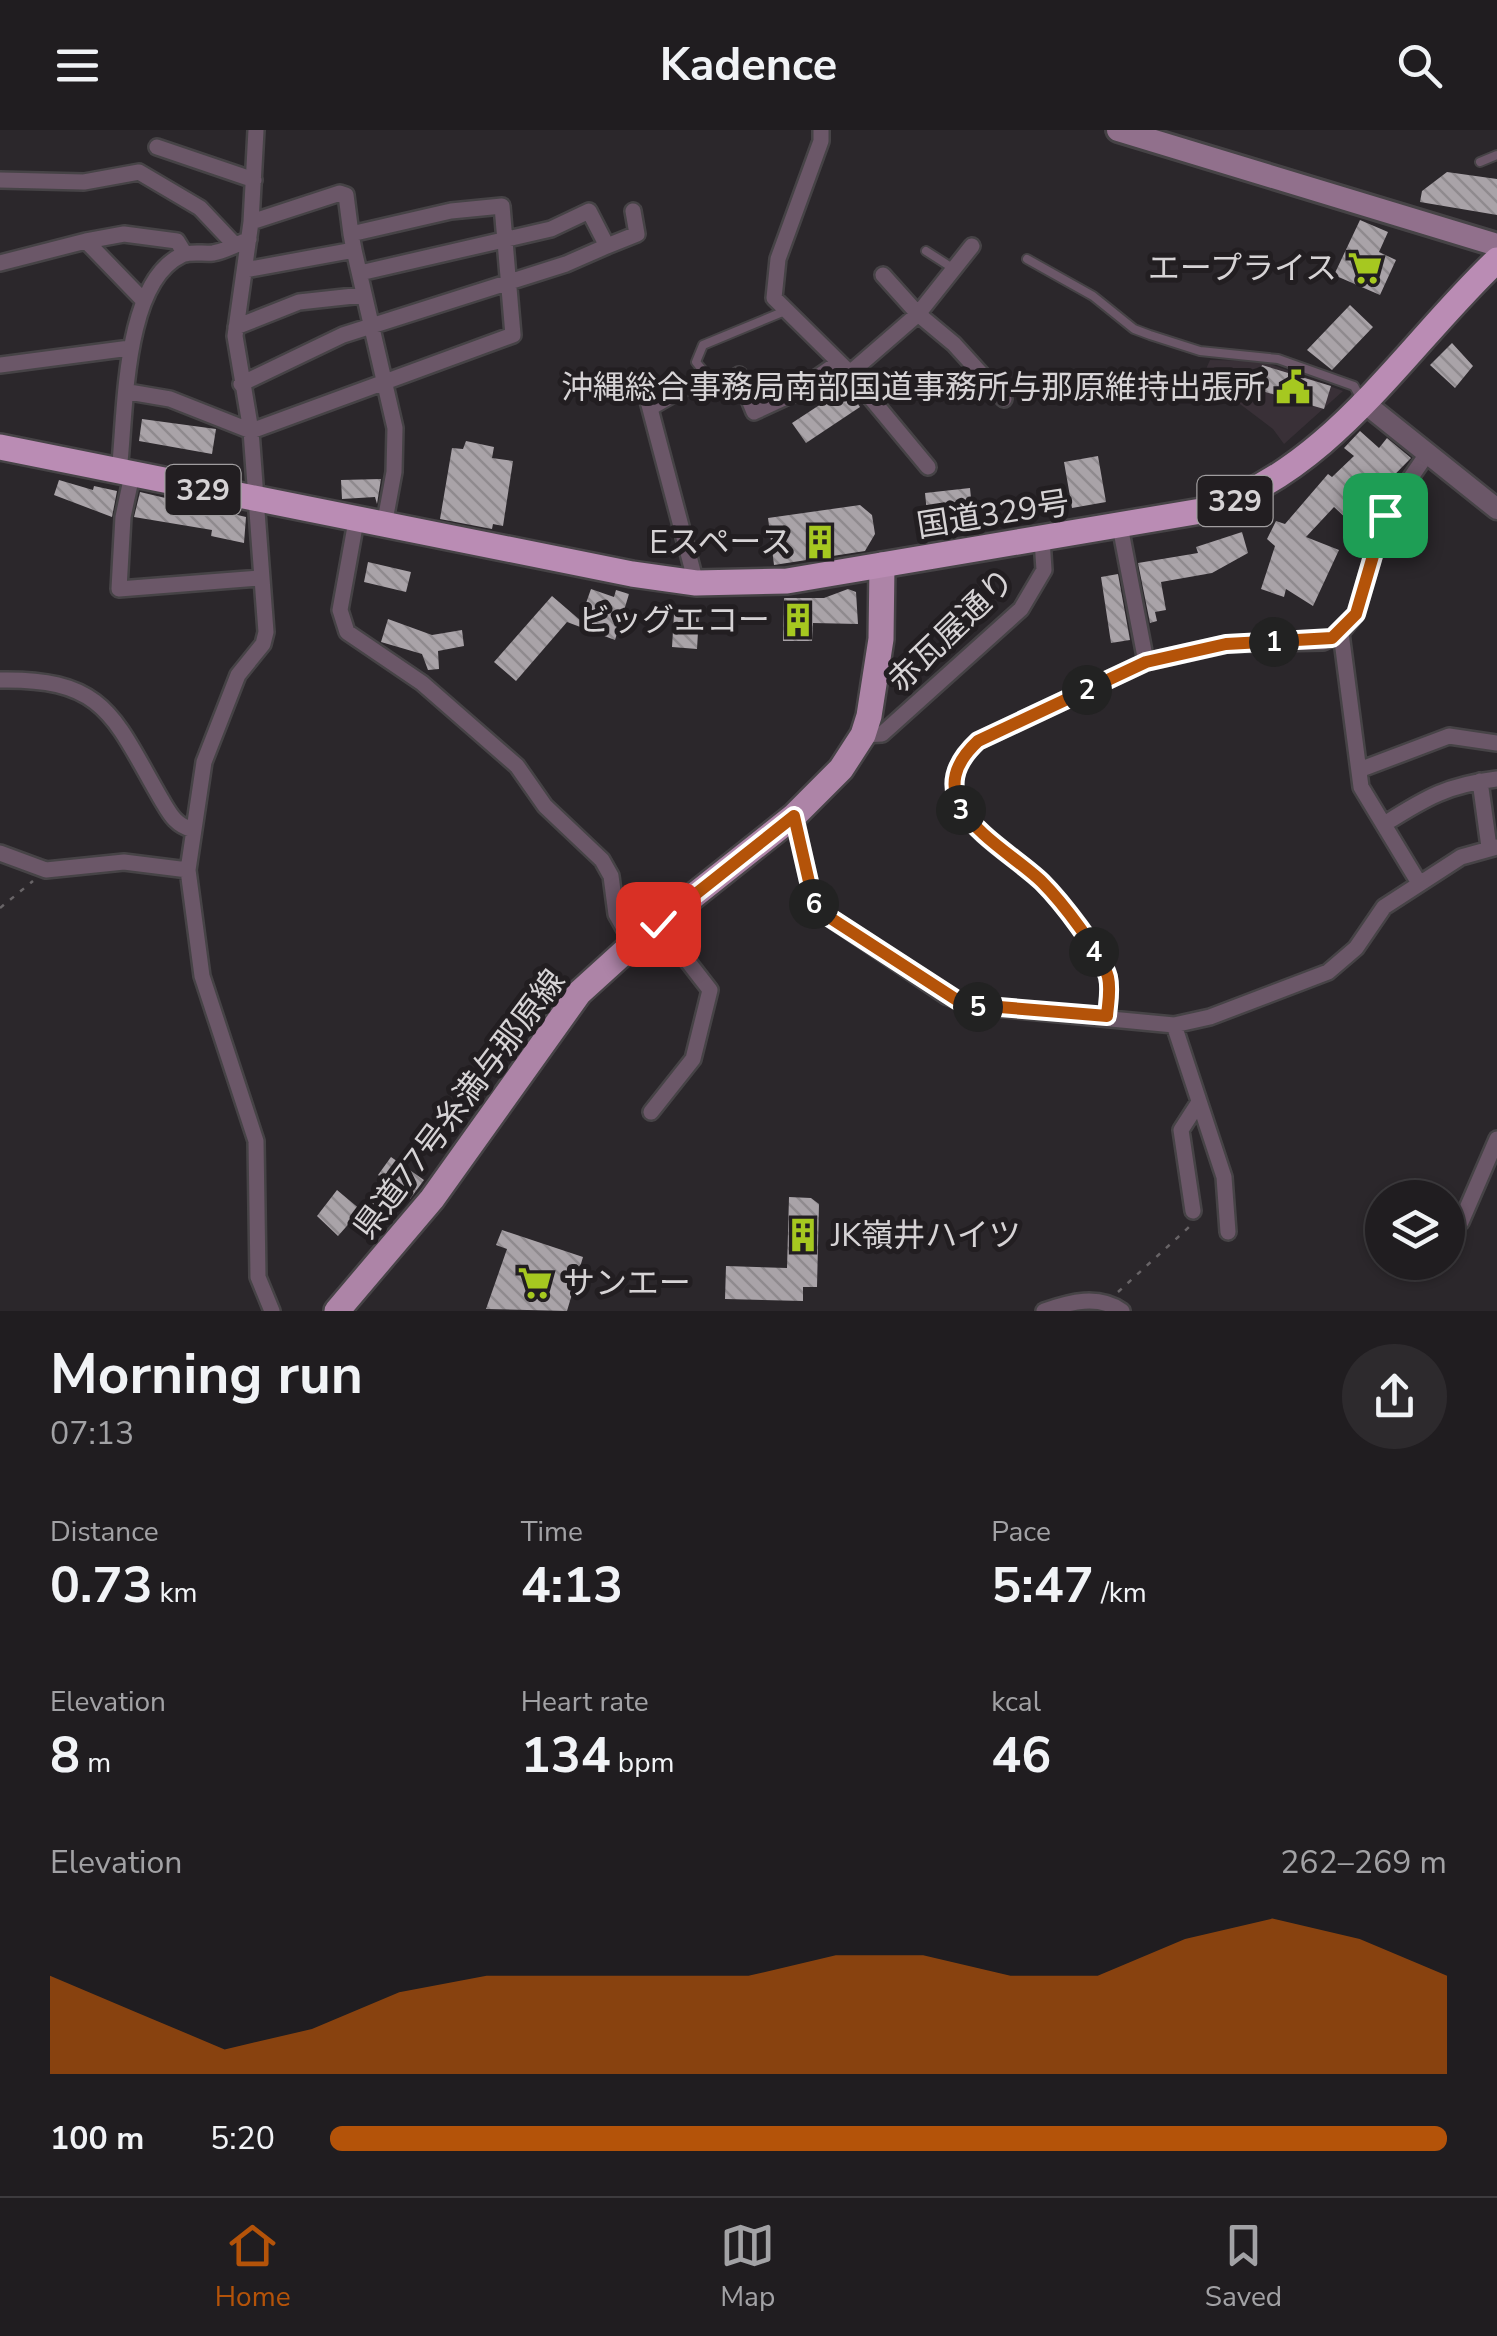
<!DOCTYPE html>
<html lang="en">
<head>
<meta charset="utf-8">
<style>
	:root { --surface:#201d20; --page:#2d2a2d; --text:#f1f3f6; --muted:#a2a2a5; --line:#3d3b3e; --accent:#b45309 }
	body { margin:0; font-family:"Nunito Sans","Noto Sans JP",sans-serif; background:var(--page); color:var(--text); height:100vh; display:flex; flex-direction:column; font-size:38px; white-space:nowrap }
	* { box-sizing:border-box; margin:0 }
	p { font-size:32px; color:var(--muted) }
	.icon { flex:none; width:55px; height:55px; fill:none; stroke:currentColor; stroke-width:2; stroke-linecap:round; stroke-linejoin:round }
	.map { position:relative; height:1181px; overflow:hidden }
	.panel { display:flex; flex-direction:column; background:var(--surface); flex:1 }
	.panel>* { flex:none }
	.buttons { position:absolute; left:1365px; top:1050px; display:grid; gap:20px }
	.buttons a { display:grid; place-items:center; width:100px; height:100px; border-radius:50%; background:var(--surface); box-shadow:0 2px 8px #0004,0 0 0 2px var(--line); font-size:50px }
	.pin { position:absolute; display:grid; place-items:center; width:85px; height:85px; color:#fff; margin:-42px; border-radius:20px; box-shadow:0 5px 15px #0006 }
	.km { position:absolute; width:50px; height:50px; margin:-25px; border-radius:50%; background:#222; color:#fff; font-size:28px; line-height:50px; text-align:center }
	.round { display:grid; place-items:center; flex:none; width:105px; height:105px; border-radius:52px; background:var(--page) }
	.summary { display:flex; align-items:center; justify-content:space-between; height:170px; padding:0 50px }
	h1 { font-size:55px; font-weight:700; line-height:75px }
	.metrics { display:grid; grid-template-columns:repeat(3,1fr); gap:15px; height:170px; padding:10px 50px }
	.metrics div { display:grid; align-content:center }
	.metrics b { font-size:50px; font-weight:700 }
	.metrics small { font-size:28px; font-weight:400 }
	.metrics p { font-size:28px }
	.chart { height:280px; padding:20px 50px }
	.chart p { display:flex; justify-content:space-between }
	.chart svg { width:100%; height:180px; margin-top:10px; fill:var(--accent); opacity:.7 }
	ul { padding:0 50px; list-style:none; font-size:32px }
	li { display:grid; grid-template-columns:160px 120px 1fr; align-items:center; height:75px }
	li i { height:25px; border-radius:12px; background:var(--accent) }
	header { display:flex; justify-content:space-between; align-items:center; height:130px; padding:0 50px; background:var(--surface); font-size:45px; font-weight:700 }
	.tabs { display:flex; justify-content:space-around; align-items:center; height:140px; border-top:2px solid var(--line); background:var(--surface); font-size:28px; color:var(--muted) }
	.tabs a { display:grid; justify-items:center; gap:5px }
	.tabs .active { color:var(--accent) }
	.map>svg:first-child { display:block }
</style>
</head>
<body>
<header><svg class="icon" aria-label="menu" viewBox="0 0 24 24"><path d="M4 6h16M4 12h16M4 18h16"/></svg>Kadence<svg class="icon" aria-label="search" viewBox="0 0 24 24"><circle cx="10" cy="10" r="6"/><path d="M15 15l6 6"/></svg></header>
<div class="map">
<svg width="1497" height="1181" viewBox="0 0 1497 1181">
	<defs>
		<pattern id="building-back-hatch" width="6" height="6" patternUnits="userSpaceOnUse" patternTransform="scale(2.5)"><rect width="6" height="6" fill="#a9a3a8"/><path d="M-1 5l2 2M0 0l6 6M5-1l2 2" fill="none" stroke="#8f8a8e"/></pattern>
	</defs>
	<rect width="100%" height="100%" fill="#2b272b"/>
	<path fill="#393037" d="M1210,230L1262,231L1343,261L1284,314L1273,299L1203,246Z"/>
	<path fill="url(#building-back-hatch)" d="M1447,42L1497,49V85L1420,72L1422,61Z
		M1360,90L1388,102L1379,122L1396,130L1380,165L1334,145Z
		M1350,175L1373,197L1332,240L1307,220Z
		M1452,213L1473,236L1455,258L1430,235Z
		M1262,235L1331,256L1324,279L1255,259Z
		M847,257L860,277L806,313L792,293Z
		M142,289L216,299L212,324L139,311Z
		M1360,301L1379,318L1387,308L1411,328L1353,387L1371,392L1364,415L1347,410L1353,388L1349,391L1334,377L1306,407L1339,420L1313,476L1286,459L1284,467L1261,459L1275,416L1267,409L1276,391L1285,394L1328,344L1332,347L1354,326L1344,318Z
		M466,311L494,317L492,328L513,331L503,396L493,394L492,399L440,389L452,318L463,319Z
		M1098,326L1106,372L1072,378L1064,332Z
		M381,349L377,374L375,367L342,369L341,350Z
		M59,350L93,360L94,356L117,361L112,387L54,365Z
		M970,358L973,388L928,393L925,363Z
		M140,362L246,387L244,413L211,406L212,400L134,387Z
		M860,375L872,385L875,404L865,421L774,435L768,388Z
		M1242,402L1248,423L1212,443L1161,452L1166,480L1155,482L1157,491L1150,493L1138,433L1198,423L1196,417Z
		M368,432L411,442L406,462L364,452Z
		M1118,444L1130,510L1111,513L1101,447Z
		M591,459L614,467L616,460L629,464L615,510L567,492L516,551L494,532L552,466L580,490Z
		M848,459L856,462L858,494L813,493L812,511H783L784,468H824Z
		M674,484L699,485L697,519L672,517Z
		M388,489L432,505L462,500L464,516L438,521L439,539L428,540L422,524L381,512Z
		M391,1027L424,1050L410,1069L404,1065L382,1094L364,1080L386,1051L378,1045Z
		M337,1060L361,1080L338,1106L317,1086Z
		M789,1067L811,1068L819,1074L817,1157H803V1171L725,1169L726,1136L787,1138Z
		M502,1100L583,1127L567,1181L486,1179L507,1119L496,1115Z"/>
	<g fill="none" stroke-linecap="round" stroke-linejoin="round">
		<g stroke="#464346" stroke-width="12">
			<path id="service" d="M1480,32L1497,25
				M926,121L954,139
				M1027,129L1093,166L1134,199L1150,205L1200,221L1278,229L1354,256L1360,267
				M650,282L709,248L696,232L703,215L785,181"/>
		</g>
		<g stroke="#464346" stroke-width="20">
			<path id="minor" d="M256,0L251,92L235,206L251,301L266,502L263,514L238,545L204,632L188,740L202,846L256,1011L258,1147L272,1181
				M821,0V11L778,129L774,168L850,243L928,337
				M157,17L254,50
				M0,50L84,52L139,42L200,78L235,115
				M251,92L340,63L346,65L351,104
				M86,111L124,104L177,111L185,124
				M607,116L637,104L633,81
				M0,133L86,111L144,171
				M245,140L354,120L395,298L394,342L384,396
				M883,145L918,184L972,116
				M236,197L299,172L363,165
				M0,235L130,218
				M850,243L918,184L954,214L1004,269
				M739,245L754,282L795,263L838,233
				M643,252L696,453
				M241,254L343,205L566,134L607,116L589,81L551,99L360,143
				M129,262L170,269L251,301L513,205L502,76L451,81L351,104L354,120
				M119,342C126,285 122,153 182,125C191,121 203,124 213,123C225,121 238,114 249,109
				M132,345L123,387L119,459L260,448
				M356,391L340,480L347,502L422,553L517,636L545,676L602,730L611,746L616,784L633,814
				M1120,396L1146,532
				M1341,503L1361,657L1419,753
				M0,550C106,548 114,588 161,669C170,684 175,695 193,700
				M863,605L882,604L1021,479L1044,440L1042,409
				M1359,640L1449,606L1497,613
				M1480,651L1489,717
				M794,686L815,778L946,866L974,876L1174,895L1210,887L1328,842L1356,818L1384,777L1461,727L1497,717
				M1386,693C1427,667 1448,655 1497,649
				M0,723L46,740L124,732L188,740
				M1107,885C1108,873 1111,860 1108,847C1102,822 1061,771 1042,752C1004,716 911,673 978,611L1146,532L1227,514L1323,512L1341,503L1356,484L1385,385L1427,324
				M1174,895L1224,1047L1228,1102
				M651,982L693,929L710,860L658,793
				M1193,1081L1181,1000L1199,972
				M1461,1092L1497,1009
				M1044,1181C1070,1172 1098,1164 1122,1181"/>
		</g>
		<g stroke="#464346" stroke-width="25">
			<path id="tertiary" d="M1362,271L1497,379"/>
		</g>
		<g stroke="#464346" stroke-width="28">
			<path id="secondary" d="M1118,0L1497,115"/>
		</g>
		<g stroke="#464346" stroke-width="30">
			<path id="primary" d="M337,1181L432,1069L579,863L633,814L794,686L841,639L863,605L869,586L881,509L882,435"/>
		</g>
		<g stroke="#464346" stroke-width="30">
			<path id="trunk" d="M0,317L632,444L696,453L787,451L1201,381C1329,345 1405,217 1497,130"/>
		</g>
		<path stroke="#686467" stroke-width="2.5" stroke-dasharray="5 8" stroke-linecap="butt" d="M0,778L33,751
			M1118,1162L1189,1097"/>
		<use href="#service" stroke="#6b5768" stroke-width="8"/>
		<use href="#minor" stroke="#6b5768" stroke-width="15"/>
		<use href="#tertiary" stroke="#6b5768" stroke-width="20"/>
		<use href="#secondary" stroke="#91708c" stroke-width="22"/>
		<use href="#primary" stroke="#ad84a7" stroke-width="25"/>
		<use href="#trunk" stroke="#ba8cb4" stroke-width="25"/>
	</g>
	<g fill="none" stroke-linecap="round" stroke-linejoin="round">
		<g stroke="#fff" stroke-width="20">
			<path id="route" d="M658,794L794,686L815,778L963,874L1107,886C1108,873 1111,860 1108,847C1101,822 1061,771 1042,752C1005,716 911,673 978,611L1146,532L1226,514L1332,508L1356,484L1385,385"/>
		</g>
		<use href="#route" stroke="#b45309" stroke-width="12"/>
	</g>
	<defs>
		<g id="supermarket-bare" transform="scale(2.7)"><path d="M-6-5.5h2.5l.6 2H6L4.5 2H-2.5L-4.4-4H-6ZM-1.5 3.2a1.3 1.3 0 1 0 .1 0ZM3 3.2a1.3 1.3 0 1 0 .1 0Z" fill="#a6c820" stroke="#221e21" stroke-width="2.5" paint-order="stroke"/></g>
		<g id="civic-bare" transform="scale(2.7)"><path d="M-.6-6.5H3V-4.5H.6V-3L4-1V1h2V6H-6V1h2V-1L-.6-3ZM-1.2 2.5V6h2.4V2.5Z" fill="#a6c820" stroke="#221e21" stroke-width="2.5" paint-order="stroke"/></g>
		<g id="building-bare" transform="scale(2.7)"><path d="M-4-6H4V6H1V3H-1V6H-4ZM-2.5-4.3h1.7v1.8h-1.7ZM.8-4.3h1.7v1.8H.8ZM-2.5-1h1.7V.8h-1.7ZM.8-1h1.7V.8H.8Z" fill="#a6c820" stroke="#221e21" stroke-width="2.5" paint-order="stroke"/></g>
	</defs>
	<g fill-rule="evenodd">
		<use href="#supermarket-bare" x="1365" y="138"/>
		<use href="#civic-bare" x="1293" y="257"/>
		<use href="#building-bare" x="820" y="412"/>
		<use href="#building-bare" x="798" y="490"/>
		<use href="#building-bare" x="803" y="1105"/>
		<use href="#supermarket-bare" x="535" y="1153"/>
	</g>
	<g text-anchor="middle" stroke-width="10" stroke-linejoin="round" paint-order="stroke">
		<g fill="#221e21" stroke="#a09d9f" stroke-width="2.5">
			<rect x="165.5" y="335" width="75" height="50" rx="8"/>
			<rect x="1197.5" y="346" width="75" height="50" rx="8"/>
		</g>
		<g font-size="30" font-weight="bold" fill="#d6d3d5">
			<text x="203" y="370">329</text>
			<text x="1235" y="381">329</text>
		</g>
		<g font-size="32" fill="#d6d3d5" stroke="#221e21" text-anchor="end">
			<text x="1337" y="149">エープライス</text>
			<text x="1265" y="268">沖縄総合事務局南部国道事務所与那原維持出張所</text>
			<text x="792" y="423">Eスペース</text>
			<text x="770" y="501">ビッグエコー</text>
			<text x="831" y="1116" text-anchor="start">JK嶺井ハイツ</text>
			<text x="563" y="1164" text-anchor="start">サンエー</text>
		</g>
		<g font-size="32" fill="#d6d3d5" stroke="#221e21">
			<text transform="translate(993 384) rotate(-9)" y="11">国道329号</text>
			<text transform="translate(951 500) rotate(-44)" y="11">赤瓦屋通り</text>
			<text transform="translate(459 974) rotate(-53)" y="11">県道77号糸満与那原線</text>
		</g>
	</g>
</svg>
<div class="buttons">
<a><svg class="icon" aria-label="layers" viewBox="0 0 24 24"><path d="M12 4l9 5-9 5-9-5zM3 14l9 5 9-5"/></svg></a>
</div>
<div class="pin" style="left:1385px;top:385px;background:#1e9e55"><svg class="icon" aria-label="arrive" viewBox="0 0 24 24"><path d="M6 21V4h12l-3 4 3 4H6"/></svg></div>
<div class="pin" style="left:658px;top:794px;background:#d93025"><svg class="icon" aria-label="check" viewBox="0 0 24 24"><path d="M5 12l5 5 9-10"/></svg></div>
<b class="km" style="left:1274px;top:512px">1</b>
<b class="km" style="left:1087px;top:560px">2</b>
<b class="km" style="left:961px;top:680px">3</b>
<b class="km" style="left:1094px;top:822px">4</b>
<b class="km" style="left:978px;top:877px">5</b>
<b class="km" style="left:814px;top:774px">6</b>
</div>
<section class="panel">
<div class="summary"><div><h1>Morning run</h1><p>07:13</p></div><a class="round"><svg class="icon" aria-label="share" viewBox="0 0 24 24"><path d="M12 15V3M7 8l5-5 5 5M5 13v7h14v-7"/></svg></a></div>
<div class="metrics">
<div><p>Distance</p><b>0.73<small> km</small></b></div>
<div><p>Time</p><b>4:13</b></div>
<div><p>Pace</p><b>5:47<small> /km</small></b></div>
</div>
<div class="metrics">
<div><p>Elevation</p><b>8<small> m</small></b></div>
<div><p>Heart rate</p><b>134<small> bpm</small></b></div>
<div><p>kcal</p><b>46</b></div>
</div>
<div class="chart"><p><span>Elevation</span>262–269 m</p>
<svg viewBox="0 0 160 44" preserveAspectRatio="none"><path d="M0 44V20L10 29L20 38L30 33L40 24L50 20L60 20L70 20L80 20L90 15L100 15L110 20L120 20L130 11L140 6L150 11L160 20V44z"/></svg>
</div>
<ul>
<li><b>100 m</b>5:20<i style="width:100%"></i></li>
</ul>
</section>
<nav class="tabs">
<a class="active"><svg class="icon" aria-label="home" viewBox="0 0 24 24"><path d="M3 11l9-7 9 7M6 9v11h12V9"/></svg>Home</a>
<a><svg class="icon" aria-label="map" viewBox="0 0 24 24"><path d="M3 6l6-2 6 2 6-2v14l-6 2-6-2-6 2zM9 4v14M15 6v14"/></svg>Map</a>
<a><svg class="icon" aria-label="saved" viewBox="0 0 24 24"><path d="M7 4h10v16l-5-4-5 4z"/></svg>Saved</a>
</nav>
</body>
</html>
